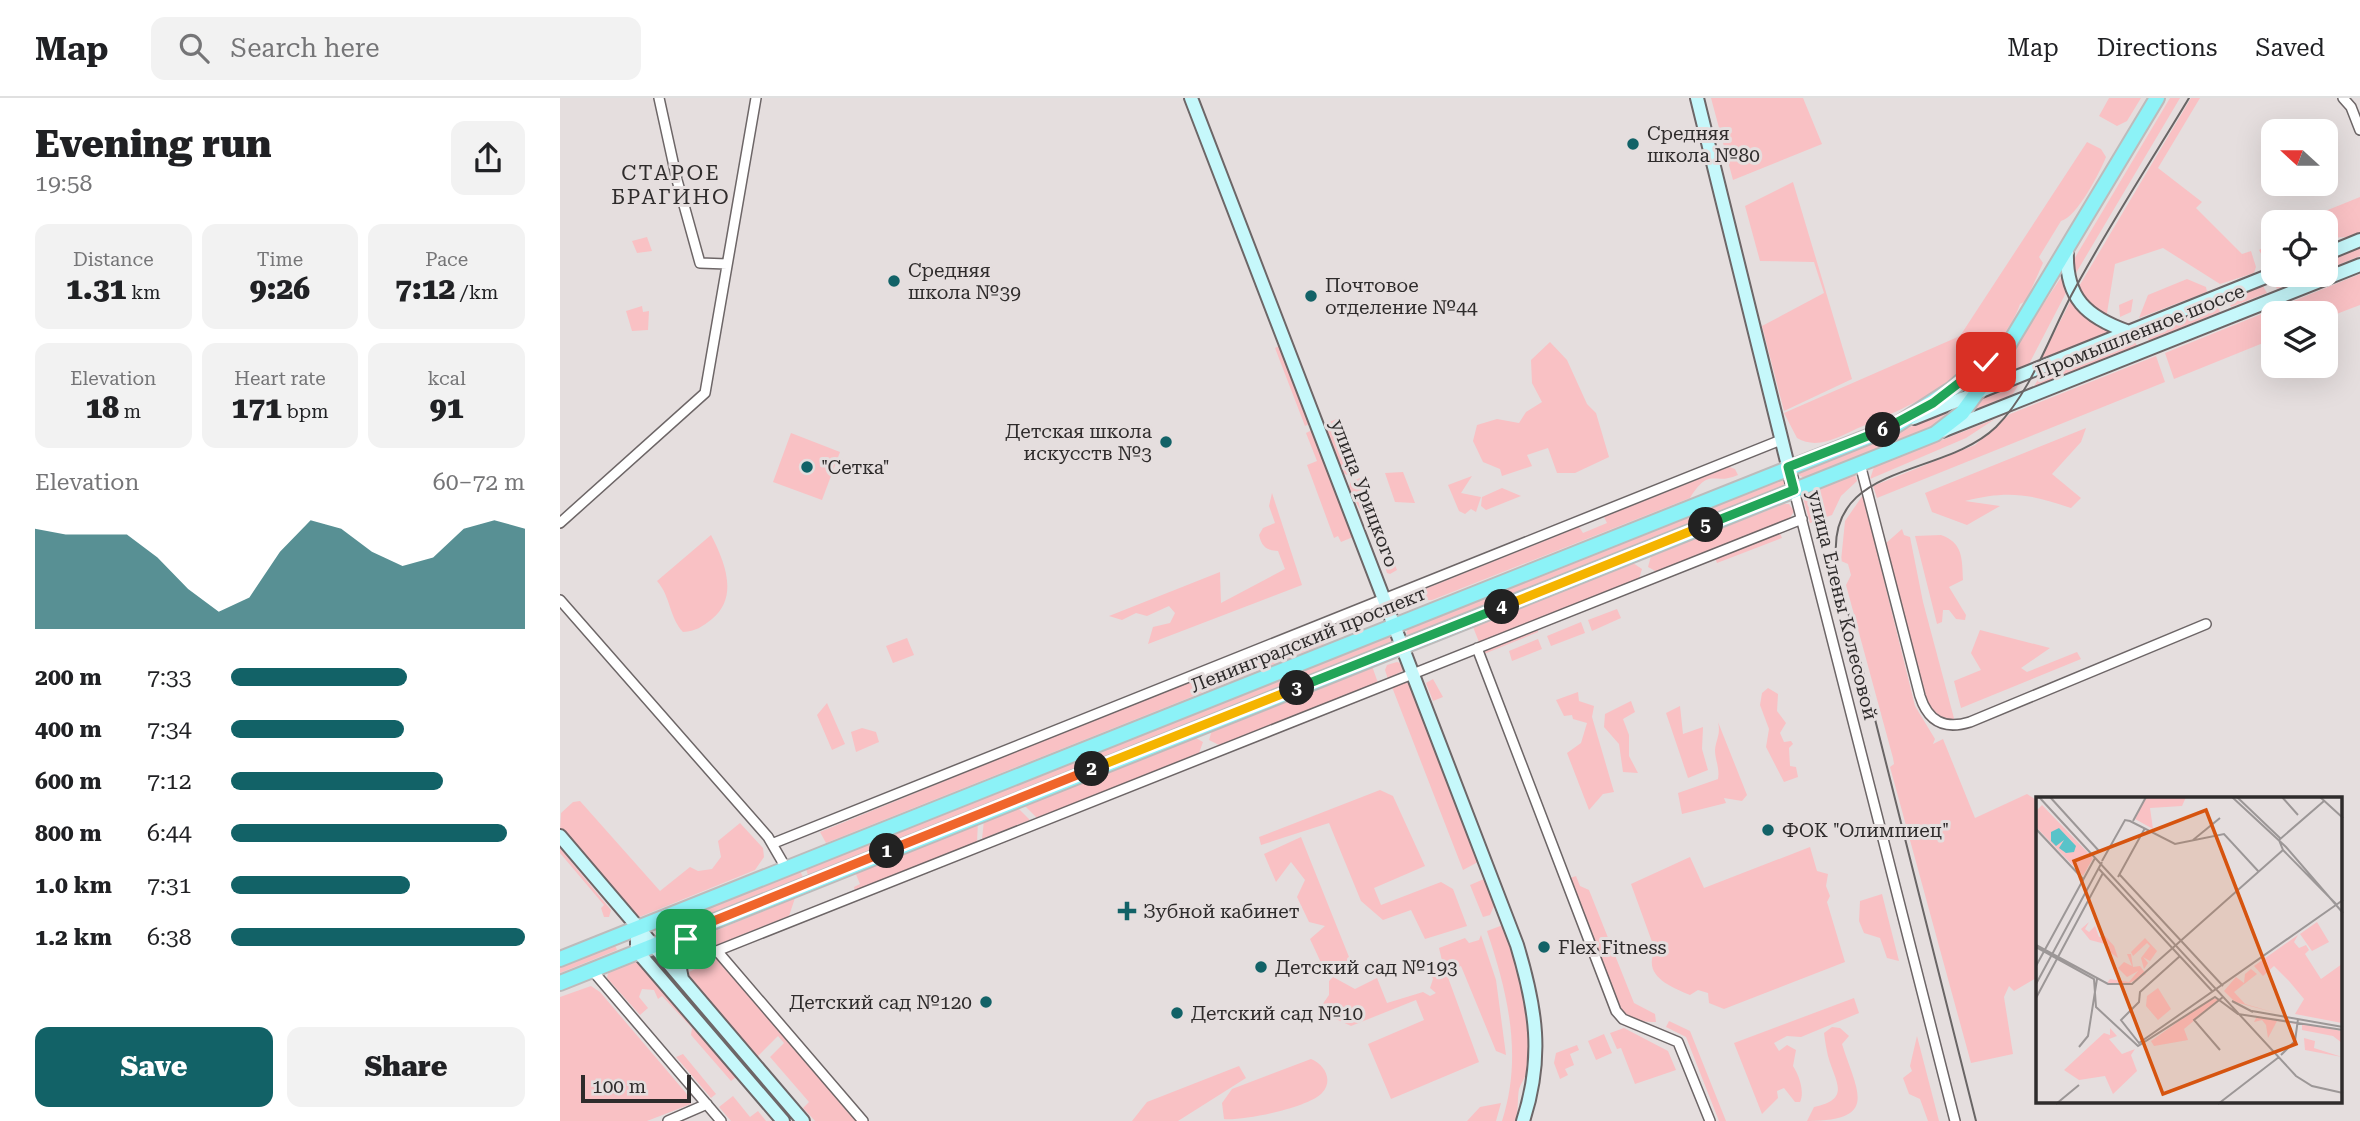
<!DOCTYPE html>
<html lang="en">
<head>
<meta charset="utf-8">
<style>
	:root { --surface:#fff; --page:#f2f2f2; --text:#202124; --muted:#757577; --line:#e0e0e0; --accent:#126267 }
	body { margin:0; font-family:"Roboto Serif",serif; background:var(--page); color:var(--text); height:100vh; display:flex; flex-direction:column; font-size:26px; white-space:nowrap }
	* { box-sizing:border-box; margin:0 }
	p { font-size:23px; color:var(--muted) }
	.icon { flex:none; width:38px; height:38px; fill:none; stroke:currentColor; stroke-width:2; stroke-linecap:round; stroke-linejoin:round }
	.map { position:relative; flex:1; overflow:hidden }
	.drawer { display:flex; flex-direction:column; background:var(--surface); width:560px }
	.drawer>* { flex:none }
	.needle { width:46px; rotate:291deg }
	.buttons { position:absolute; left:1701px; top:21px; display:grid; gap:14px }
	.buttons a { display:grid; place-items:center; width:77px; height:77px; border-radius:14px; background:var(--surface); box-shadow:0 7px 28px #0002; font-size:35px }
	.scale { position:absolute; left:21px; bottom:18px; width:110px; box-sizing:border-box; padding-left:7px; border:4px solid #2f2c2c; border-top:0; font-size:19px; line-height:24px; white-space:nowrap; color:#2f2c2c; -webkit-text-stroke:5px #e5dede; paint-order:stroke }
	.pin { position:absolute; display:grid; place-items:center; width:60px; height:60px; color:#fff; margin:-30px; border-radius:14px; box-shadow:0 4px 10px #0006 }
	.km { position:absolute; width:35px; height:35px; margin:-18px; border-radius:50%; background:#222; color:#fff; font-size:19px; line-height:35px; text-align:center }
	.round { display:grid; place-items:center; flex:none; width:74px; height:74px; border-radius:14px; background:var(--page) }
	.headline { display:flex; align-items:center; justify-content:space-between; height:119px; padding:0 35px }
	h1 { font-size:38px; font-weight:800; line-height:52px }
	.stats { display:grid; grid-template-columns:repeat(3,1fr); gap:10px; height:119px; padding:7px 35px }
	.stats div { display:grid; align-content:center; border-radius:14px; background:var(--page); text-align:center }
	.stats b { font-size:30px; font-weight:800 }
	.stats small { font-size:19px; font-weight:400 }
	.stats p { font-size:19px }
	.chart { height:196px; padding:14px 35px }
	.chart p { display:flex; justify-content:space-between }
	.chart svg { width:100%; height:126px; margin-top:7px; fill:var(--accent); opacity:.7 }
	.button { display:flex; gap:14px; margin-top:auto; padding:14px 35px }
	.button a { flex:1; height:80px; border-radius:14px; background:var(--accent); color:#fff; font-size:28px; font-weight:800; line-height:80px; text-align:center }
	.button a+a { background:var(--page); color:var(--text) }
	ul { padding:0 35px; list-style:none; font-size:23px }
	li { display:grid; grid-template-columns:112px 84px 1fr; align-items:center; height:52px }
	li i { height:18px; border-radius:9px; background:var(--accent) }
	header { display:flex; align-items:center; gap:42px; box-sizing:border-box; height:98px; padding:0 35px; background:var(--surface); border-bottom:2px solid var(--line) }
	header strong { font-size:33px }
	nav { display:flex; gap:38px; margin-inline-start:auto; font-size:24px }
	.search { width:490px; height:63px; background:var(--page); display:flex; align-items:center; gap:18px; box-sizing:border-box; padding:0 24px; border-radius:14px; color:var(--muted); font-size:26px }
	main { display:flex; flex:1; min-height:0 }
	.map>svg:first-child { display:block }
</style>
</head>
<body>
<header>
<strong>Map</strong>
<div class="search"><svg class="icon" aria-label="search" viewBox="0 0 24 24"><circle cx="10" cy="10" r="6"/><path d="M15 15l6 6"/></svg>Search here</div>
<nav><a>Map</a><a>Directions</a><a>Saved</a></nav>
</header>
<main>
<section class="drawer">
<div class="headline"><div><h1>Evening run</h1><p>19:58</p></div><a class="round"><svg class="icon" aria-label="share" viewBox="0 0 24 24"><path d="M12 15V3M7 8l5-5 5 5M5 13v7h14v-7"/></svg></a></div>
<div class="stats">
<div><p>Distance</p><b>1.31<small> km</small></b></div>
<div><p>Time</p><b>9:26</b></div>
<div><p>Pace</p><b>7:12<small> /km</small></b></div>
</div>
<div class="stats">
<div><p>Elevation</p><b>18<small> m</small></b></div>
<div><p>Heart rate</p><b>171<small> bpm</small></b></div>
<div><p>kcal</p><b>91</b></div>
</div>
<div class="chart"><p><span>Elevation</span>60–72 m</p>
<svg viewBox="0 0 160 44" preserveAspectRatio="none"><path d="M0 44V9L10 11L20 11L30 11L40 19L50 30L60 38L70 33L80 17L90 6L100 9L110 17L120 22L130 19L140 9L150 6L160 9V44z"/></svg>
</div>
<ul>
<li><b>200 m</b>7:33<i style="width:60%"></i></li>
<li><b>400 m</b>7:34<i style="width:59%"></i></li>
<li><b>600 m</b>7:12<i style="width:72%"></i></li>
<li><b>800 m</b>6:44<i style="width:94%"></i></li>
<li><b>1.0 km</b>7:31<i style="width:61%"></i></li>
<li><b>1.2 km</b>6:38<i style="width:100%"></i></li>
</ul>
<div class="button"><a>Save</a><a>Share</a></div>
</section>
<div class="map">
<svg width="1800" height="1023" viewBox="0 0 1800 1023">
	<rect width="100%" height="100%" fill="#e5dede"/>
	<path fill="#f9c1c4" d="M1151,0H1243L1262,46L1173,82Z
		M1549,0H1581L1567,23L1557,28L1539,18Z
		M1610,0H1620L1513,180L1510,168Z
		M1631,0H1640L1598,70L1642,104L1636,110L1682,156L1691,153L1696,169L1694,175L1660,186L1603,150L1555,166L1546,221L1535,215L1518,190Z
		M1527,44L1541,51L1546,59C1540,74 1517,119 1501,123L1479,159L1483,165L1466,203L1460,206C1439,267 1359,305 1303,328C1281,337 1259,353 1237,340L1224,315L1400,238Z
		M1233,84L1292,281L1224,313L1202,228L1264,195L1254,164L1200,163L1185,108Z
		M1800,99V135L1789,139L1766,140V124H1738Z
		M87,139L92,153L77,155L72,143Z
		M1713,144V168L1708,169L1699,152Z
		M1800,150V158L1766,172V164Z
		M1800,176V207L1766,220V215H1713V241L1614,281L1605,255Z
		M1732,177H1753L1717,191L1714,184Z
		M1502,178L1507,193L1469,266L1434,280Z
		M1627,181L1646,189L1647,194L1579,220L1588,197Z
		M1703,188L1707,195L1671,209L1668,202Z
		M1512,200L1528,220L1551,233L1481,261Z
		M1573,201L1571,214L1560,219L1559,207Z
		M1657,206L1660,214L1589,243L1586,236Z
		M82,208L83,214L89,213L88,232L72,233L66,213Z
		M1574,241L1577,248L1473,290L1480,278Z
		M990,244L1007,262L1027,306L1036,315L1049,359L1015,375H997L988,350L967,357L972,368L942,378L940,371L923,364L913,343L917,327L937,321L959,325L966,314L982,304L972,285L971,262Z
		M719,248L749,326L745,328L715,250Z
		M1596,258L1605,284L1317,400L1313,388L1415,347L1450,316Z
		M1460,284L1453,296L1411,313L1421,300Z
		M1393,312L1372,329L1244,380L1239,377L1242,372Z
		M777,321L797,373L787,377L783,375L764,326Z
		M1435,321L1406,340L1310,381L1314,369Z
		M1526,330L1521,344L1492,376L1521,400L1511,410C1470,396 1448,392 1405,403L1440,408L1407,427L1372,414L1365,395Z
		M752,332L793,439L781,444L778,438L774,440L747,367L757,363L746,335Z
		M231,335L280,354L262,402L213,384Z
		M1169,369L1175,371L1178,377C1153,388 1150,368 1130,400L872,502H865L860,493L1019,429L1023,435L1047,425L1044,419Z
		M843,374L855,405L835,404L825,375Z
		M1295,377L1297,383L1281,398L1272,417L1250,425L1243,400L1245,396Z
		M912,378L901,395L921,399L916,414L911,411L905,416L899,413L888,387Z
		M800,380L810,409L801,413L788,390L791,384Z
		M1221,380L1226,382L1223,388L850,537L846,536L848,531Z
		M942,390L961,398L926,412L921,408L922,399Z
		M712,395L742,487L588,546L593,529L610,525L615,515L609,508L587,518L576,515L562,522L549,518L660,474L661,505L725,471L718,453C706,452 702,449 699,437L703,430L715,425L709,408Z
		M1303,397L1355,608L1375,641L1373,646L1383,641L1415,720L1467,696L1478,703V879L1454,893L1449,888L1444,899L1453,956L1411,965L1330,669L1334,666L1333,660L1286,487L1291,477L1288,466L1281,463L1285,423Z
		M1224,406H1229L1234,413L1229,422L1097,474L1088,469L1091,458Z
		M1342,431L1344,437L1350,439L1363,504L1395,624L1372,616L1367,604L1325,446Z
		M1219,433L1222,440L1157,465L1154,457Z
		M151,437C165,464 179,499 152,521C142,529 136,533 123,534C109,519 111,499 97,483Z
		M1381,437C1403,445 1402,460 1403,482L1389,489L1406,517L1405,522L1396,521L1389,512H1383L1382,524L1377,526L1355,438Z
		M823,438L837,472L830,476L827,475L816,441Z
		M1073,465L1082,471L1079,481L919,544L913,529Z
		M1057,511L1061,520L1032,533L1028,522Z
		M1021,524L1025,535L991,548L987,538Z
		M758,530L764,546L266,745L260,734Z
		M977,530L978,534L924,556L923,552Z
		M1420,532L1490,550L1461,570L1467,574L1517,554L1521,561L1401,610L1394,583L1421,572L1411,555Z
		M829,538L833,540L832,544L248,777L246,771Z
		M347,540L354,557L333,565L326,548Z
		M978,541L982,551L952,563L949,553Z
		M837,564L843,566L844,572L828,581L825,572L827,567Z
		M812,568L818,585L659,647L649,642L652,632Z
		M873,581L883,599L873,603L866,585Z
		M844,584L850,586L918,764L903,772L832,589Z
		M1208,590L1218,596L1217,613L1226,625L1220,635L1224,644L1231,643L1233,646L1229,650L1230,668L1236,669L1238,679L1224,684L1206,649L1209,631L1200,607L1202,595Z
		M1018,594L1019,603L1034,608L1032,619L1054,694L1043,696L1029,712L1007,655L1021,645L1027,625L1013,621L1012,617L1004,618L996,602Z
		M1071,603L1075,614L1063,621L1069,637V658L1078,675L1063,674L1059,646L1044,629L1045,616Z
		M267,605L285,646L272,652L257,617Z
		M1120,608L1123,636L1143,629L1142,651L1148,672L1128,680L1106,615Z
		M1158,624L1187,697L1182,703L1164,700L1166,705L1122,716L1118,695L1158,681C1160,670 1155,662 1155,652C1156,641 1161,636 1158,624Z
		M302,630L316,634L319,644L296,654L291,634Z
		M634,639L643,644L639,655L477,720L463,706Z
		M820,692L833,698L865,768L814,790L821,807L881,784L893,791L907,828L865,841L851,812L823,822L801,803L769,725L701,747L699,739Z
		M20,703L100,793L130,769L138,773L152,771L161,759L158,743L180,725L203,750L204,759L195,772L77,820L0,733L1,715L13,704Z
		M457,709L470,722L422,741L424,722Z
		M418,724L417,744L295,793L294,789L300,786L295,774Z
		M741,739L793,869L776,872L763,869L750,841L765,828L749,824L737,799L745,782L731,764L716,784L704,756Z
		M1250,749L1257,773L1268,776L1266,788L1270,798L1267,804L1285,864L1164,911L1149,905L1148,895L1138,892L1130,897C1111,889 1082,878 1095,852L1071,786L1130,759L1144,790Z
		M0,750L51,812L49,819H44L41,810L44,807L0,755Z
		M240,773L243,779L110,832L106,828Z
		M1016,778L1020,788L1029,792L1074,905L1095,916L1096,924C1081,924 1069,922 1059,910L1010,780Z
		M924,781L934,808L930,817L923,819L910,787Z
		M1322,796L1339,863L1327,860L1320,840L1304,835L1299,823L1300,803Z
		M235,800L229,818L126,859L133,844L143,838Z
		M943,827C956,867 981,935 966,976C964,982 961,985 959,991C957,1002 959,1013 955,1023H942C963,958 948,896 927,833Z
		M921,837L936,882L946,957L936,953L901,868L886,874L919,964L831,1001L808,946L864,922L856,902L791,928L763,915L762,907L769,897V883L773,879L795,891L817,880L827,905L863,894L870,898L876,895L870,890L873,881L870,874L884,871L879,850L905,840L909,845L919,842Z
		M55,847L57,852L0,875V869Z
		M156,861L161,864L298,1023H255L243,1010L249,1004L210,959L224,945L218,938L197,959L129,879V874Z
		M73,862L81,867L176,979L171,983L131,937L132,930L102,898L98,901L94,892L82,891L79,899L88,910L80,917L47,880L49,871Z
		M97,865H100L189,969L186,971Z
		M31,888L40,894L126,995L131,1006L87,1023H0V899Z
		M1294,900L1299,915L1241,939L1227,938L1214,945L1219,953L1227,947L1236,952L1233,968C1239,977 1245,994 1240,1004H1235L1224,990L1217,993L1218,1000L1202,1016L1174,945Z
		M1109,923L1130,933L1166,1023H1159L1126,939L1106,929Z
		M1272,929L1280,930L1289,938L1282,946C1297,994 1320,1023 1247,1023L1254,1009C1292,1001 1275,984 1268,958C1266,950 1265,942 1264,935Z
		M1064,930L1108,953L1116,972L1075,986L1061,950L1057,951L1050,935Z
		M1044,936L1052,955L1036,962L1028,943Z
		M1357,938L1379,1023H1368L1360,1001L1349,996L1343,980L1352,973L1350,968Z
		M1017,947L1019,952L1010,956L1014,967L1005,971L1008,977L1000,981L994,965L996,955Z
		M123,956L156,996L151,1000L116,959Z
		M751,961C764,966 774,982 762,995C748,1010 682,1023 664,1021L662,1005L672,991Z
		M679,968L686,980L618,1023H572L587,1004Z
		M173,998L190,1019L198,1013L206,1023H171L159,1009Z
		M941,1005L936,1023H907L920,1009Z"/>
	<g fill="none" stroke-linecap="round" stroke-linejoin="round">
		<g stroke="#6d6667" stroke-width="12">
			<path id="street" d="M99,0L117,82L140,165L167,166
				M1783,0L1791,9L1800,32
				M1300,366L1360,598C1368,623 1384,632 1410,624L1646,526
				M1234,392L1395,1023
				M0,425L145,295L196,0
				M0,502L208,739L226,770
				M917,550L1056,913L1063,921L1118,944L1150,1023
				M214,745L1221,342
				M158,854L303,1023
				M119,868L1242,421
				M32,872L161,1023
				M108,1023L147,1006"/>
		</g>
		<g stroke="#6d6667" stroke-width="16">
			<path id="secondary" d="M631,0L957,847C976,910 984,959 963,1023
				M1137,0L1234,392
				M1507,152C1505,200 1526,219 1569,234
				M1766,156L1800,142
				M1354,320L1713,176
				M1382,333L1800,167
				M0,738L243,1023
				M77,829V853L223,1023
				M122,881C117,861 120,847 135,831"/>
		</g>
		<g stroke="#bcbbbb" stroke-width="18">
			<path id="primary" d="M0,861L1335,328L1392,291L1441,249
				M0,885L1375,336L1402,315L1434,271L1597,0"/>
		</g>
		<use href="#street" stroke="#fff" stroke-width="9"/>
		<use href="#secondary" stroke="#c6f8fb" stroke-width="12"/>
		<use href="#primary" stroke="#8cf2f7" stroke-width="14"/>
		<path stroke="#696565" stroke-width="2" d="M1416,1023L1278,474C1257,362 1381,382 1436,329C1471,294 1489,239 1512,196C1548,129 1590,65 1629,0"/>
	</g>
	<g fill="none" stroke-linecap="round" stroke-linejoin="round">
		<g stroke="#fff" stroke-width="14">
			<path id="split-1" d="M126,841L136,830L327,753"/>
		</g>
		<g stroke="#fff" stroke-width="14">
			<path id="split-2" d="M327,753L532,671"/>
		</g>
		<g stroke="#fff" stroke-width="14">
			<path id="split-3" d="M532,671L737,590"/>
		</g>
		<g stroke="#fff" stroke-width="14">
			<path id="split-4" d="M737,590L942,509"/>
		</g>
		<g stroke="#fff" stroke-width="14">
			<path id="split-5" d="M942,509L1146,427"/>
		</g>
		<g stroke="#fff" stroke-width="14">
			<path id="split-6" d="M1146,427L1234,392L1228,369L1323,332"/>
		</g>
		<g stroke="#fff" stroke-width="14">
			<path id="split-7" d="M1323,332L1373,305L1426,264"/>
		</g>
		<use href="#split-1" stroke="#f0652b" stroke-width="9"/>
		<use href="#split-2" stroke="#f0652b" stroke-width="9"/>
		<use href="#split-3" stroke="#f5b400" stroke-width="9"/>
		<use href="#split-4" stroke="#22a559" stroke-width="9"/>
		<use href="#split-5" stroke="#f5b400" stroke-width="9"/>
		<use href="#split-6" stroke="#22a559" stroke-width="9"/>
		<use href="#split-7" stroke="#22a559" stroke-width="9"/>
	</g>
	<g fill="#126267" stroke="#e5dede" stroke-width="2.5">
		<circle cx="1073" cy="46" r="7"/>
		<circle cx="334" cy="183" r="7"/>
		<circle cx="751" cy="198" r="7"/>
		<circle cx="606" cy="344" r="7"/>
		<circle cx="247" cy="369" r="7"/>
		<circle cx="1208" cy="732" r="7"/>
		<path d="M563.5 802.5h7v7h7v7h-7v7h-7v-7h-7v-7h7z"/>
		<circle cx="984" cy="849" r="7"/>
		<circle cx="701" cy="869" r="7"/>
		<circle cx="426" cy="904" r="7"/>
		<circle cx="617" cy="915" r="7"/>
	</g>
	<g text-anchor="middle" stroke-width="6" stroke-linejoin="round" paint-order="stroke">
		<g font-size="19" fill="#2f2c2c" stroke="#e5dede" text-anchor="start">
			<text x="1087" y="42">Средняя<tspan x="1087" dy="22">школа №80</tspan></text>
			<text x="348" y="179">Средняя<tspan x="348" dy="22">школа №39</tspan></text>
			<text x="765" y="194">Почтовое<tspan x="765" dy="22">отделение №44</tspan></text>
			<text x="592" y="340" text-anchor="end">Детская школа<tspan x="592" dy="22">искусств №3</tspan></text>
			<text x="261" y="376">"Сетка"</text>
			<text x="1222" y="739">ФОК "Олимпиец"</text>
			<text x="583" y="820">Зубной кабинет</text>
			<text x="998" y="856">Flex Fitness</text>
			<text x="715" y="876">Детский сад №193</text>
			<text x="412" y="911" text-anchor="end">Детский сад №120</text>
			<text x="631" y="922">Детский сад №10</text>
		</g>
		<g font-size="19" fill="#2f2c2c" stroke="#e5dede">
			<text transform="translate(1580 233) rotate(-22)" y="7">Промышленное шоссе</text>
			<text transform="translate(805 395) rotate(69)" y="7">улица Урицкого</text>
			<text transform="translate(1283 507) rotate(76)" y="7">улица Елены Колесовой</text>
			<text transform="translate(748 541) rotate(-22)" y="7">Ленинградский проспект</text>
		</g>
		<g font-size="21" letter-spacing="2" fill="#2f2c2c" stroke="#e5dede">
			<text x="111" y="82">СТАРОЕ<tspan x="111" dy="24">БРАГИНО</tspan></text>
		</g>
	</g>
	<g transform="translate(1476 699)">
		<rect width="306" height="306" fill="#e5dede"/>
		<path d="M110,0H150L146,9L114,11L117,32L99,22ZM6,8L57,61L47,79L0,30V14ZM53,125L49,132L53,135L59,129L63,140L69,139L78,149L82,161L71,153L73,148L54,143L45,132ZM281,125L293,145L276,154L264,137ZM262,138L258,145L263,151L270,148L273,153L269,157L285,182L306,167V226L259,217L268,202L253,184L238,169L227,179L218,169ZM109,141L121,154L114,164L107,160L112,166L108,172L105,161L114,149L111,146L97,159L95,155ZM91,157H95L97,170L104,169L110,177L94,186H71L74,182L93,185L102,174L91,180L82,171L88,165L96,169ZM215,172L221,177L198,195L209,207L240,216L199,205L188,194L200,180L208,186L209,177ZM122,191L135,212L122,223L110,209L111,199ZM174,202H184L148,232L152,243L118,249L115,244ZM221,219L306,234V246L297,239L266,233V228L241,224L232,241L230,228L226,223L218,225ZM74,231L81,239L73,242L86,257L99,252L95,258L101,274L77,297L69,279L43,283L28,273L68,236L74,238ZM268,241L279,244L278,251L306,260L269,253Z" fill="#f9c1c4"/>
		<path d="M23,31L40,49L38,55L30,56L23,51L28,43L20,49L15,44V35Z" fill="#59c3c9"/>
		<path fill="none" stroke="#9c9797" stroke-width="2" d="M3,0L260,279L276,289L307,296M14,0L63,54M196,0L250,50L307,116M201,0L245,42M246,0L262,18M284,0L307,21M97,24L110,0M0,32L47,82M157,43L184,21M247,53L301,108M247,53L243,43L288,4M66,64L89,23L94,24L139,47L188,37L223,75M63,72L177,195M84,78L187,189M82,80L109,31M0,148L72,187H96L247,53M0,150L58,182L60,210L102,249L179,200L202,217L307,233M144,159L104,195L103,205L85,223L103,246L307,103M0,169L59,61M0,187L66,65M0,201L67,76M196,204L217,215M216,214L307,230M43,250L52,239L61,182M184,253L158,223L187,200M245,258L259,244L262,222M20,307L43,288M182,307L243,260"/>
		<path fill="#d6540f" fill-opacity="0.15" stroke="#d6540f" stroke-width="3.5" d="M170,13L260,247L127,297L38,64Z"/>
		<rect width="306" height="306" fill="none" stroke="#2f2c2c" stroke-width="3.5"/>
	</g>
</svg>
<div class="buttons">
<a><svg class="needle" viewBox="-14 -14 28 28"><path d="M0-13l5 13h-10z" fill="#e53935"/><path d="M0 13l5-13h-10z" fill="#757577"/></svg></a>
<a><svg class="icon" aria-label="locate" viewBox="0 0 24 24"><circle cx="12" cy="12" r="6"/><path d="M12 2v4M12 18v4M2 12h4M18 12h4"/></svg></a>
<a><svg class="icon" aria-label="layers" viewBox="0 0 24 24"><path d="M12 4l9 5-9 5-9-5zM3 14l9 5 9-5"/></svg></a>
</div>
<div class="scale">100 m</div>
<div class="pin" style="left:126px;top:841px;background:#1e9e55"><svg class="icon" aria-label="arrive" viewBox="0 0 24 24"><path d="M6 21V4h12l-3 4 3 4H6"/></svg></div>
<div class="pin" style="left:1426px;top:264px;background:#d93025"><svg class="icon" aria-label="check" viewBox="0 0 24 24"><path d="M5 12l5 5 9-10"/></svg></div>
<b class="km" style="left:327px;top:753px">1</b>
<b class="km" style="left:532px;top:671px">2</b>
<b class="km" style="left:737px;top:590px">3</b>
<b class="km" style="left:942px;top:509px">4</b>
<b class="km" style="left:1146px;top:427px">5</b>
<b class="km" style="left:1323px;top:332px">6</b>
</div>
</main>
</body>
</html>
